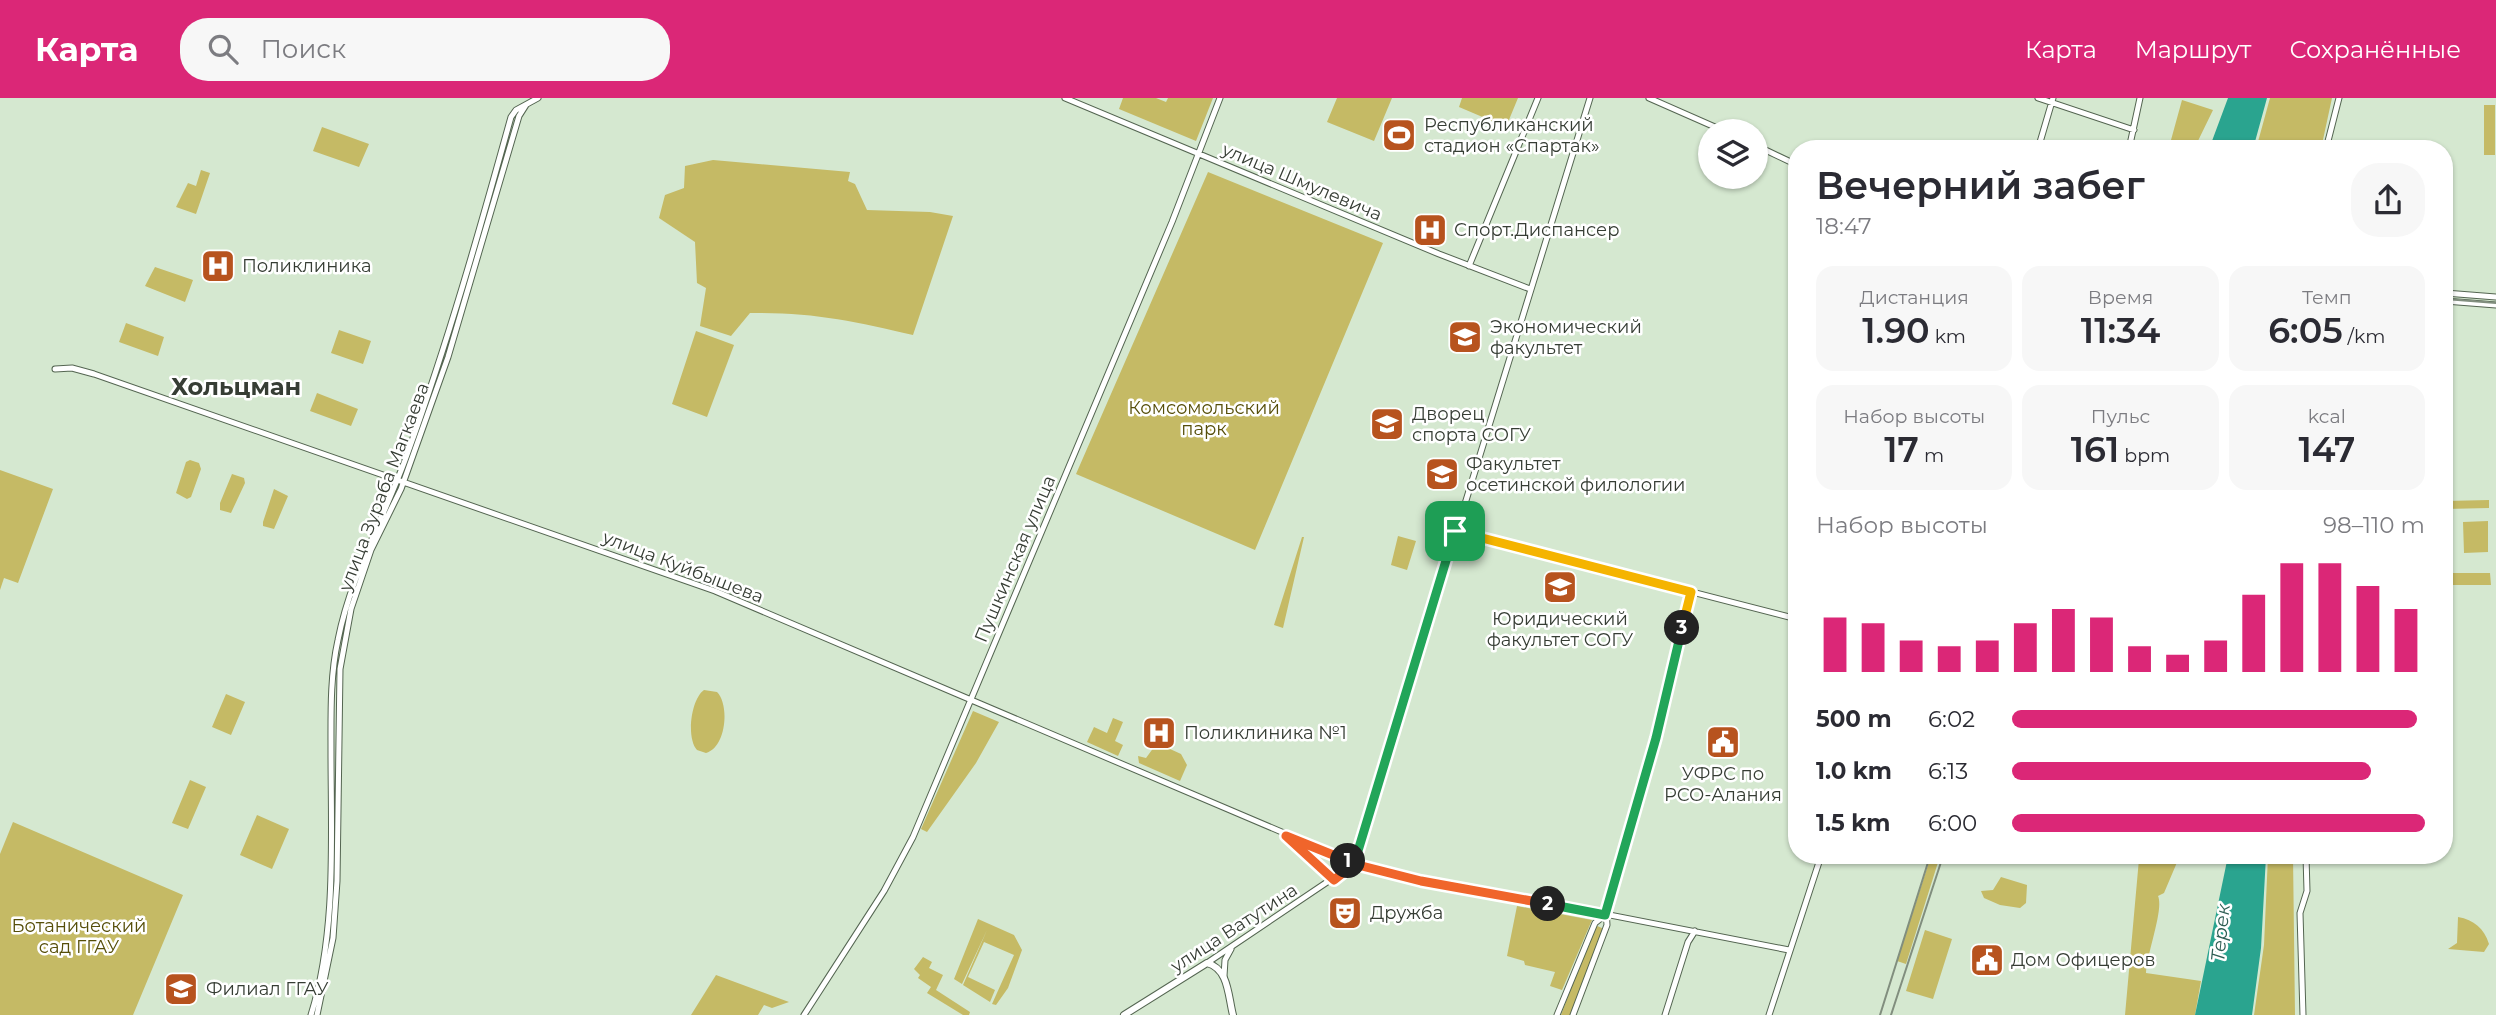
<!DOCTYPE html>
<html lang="ru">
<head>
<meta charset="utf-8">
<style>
	:root { --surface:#fff; --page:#f7f7f7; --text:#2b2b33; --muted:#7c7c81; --accent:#db2777 }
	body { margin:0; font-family:Montserrat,sans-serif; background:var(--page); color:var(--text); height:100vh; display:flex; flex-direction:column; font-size:26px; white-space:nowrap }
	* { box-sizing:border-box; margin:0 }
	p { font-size:23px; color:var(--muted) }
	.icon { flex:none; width:38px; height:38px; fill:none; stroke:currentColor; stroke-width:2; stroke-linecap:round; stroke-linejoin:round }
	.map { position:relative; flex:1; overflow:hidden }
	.sheet { position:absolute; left:1788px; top:42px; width:665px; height:724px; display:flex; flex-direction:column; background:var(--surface); border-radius:28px; box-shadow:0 2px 5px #0004 }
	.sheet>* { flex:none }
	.controls { position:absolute; left:1698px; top:21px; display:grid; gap:14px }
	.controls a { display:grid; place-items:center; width:70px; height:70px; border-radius:50%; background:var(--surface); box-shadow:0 2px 5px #0004; font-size:35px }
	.pin { position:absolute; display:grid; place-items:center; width:60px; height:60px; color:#fff; margin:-30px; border-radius:14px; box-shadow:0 4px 10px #0006 }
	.km { position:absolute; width:35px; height:35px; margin:-18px; border-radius:50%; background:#222; color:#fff; font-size:19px; line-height:35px; text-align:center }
	.round { display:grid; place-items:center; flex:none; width:74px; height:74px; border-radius:28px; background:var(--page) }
	.head { display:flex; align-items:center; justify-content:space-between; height:119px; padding:0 28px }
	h1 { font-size:38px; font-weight:600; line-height:52px }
	.figures { display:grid; grid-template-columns:repeat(3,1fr); gap:10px; height:119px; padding:7px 28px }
	.figures div { display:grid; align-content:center; border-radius:18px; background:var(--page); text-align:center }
	.figures b { font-size:35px; font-weight:600 }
	.figures small { font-size:19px; font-weight:400 }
	.figures p { font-size:19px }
	.chart { height:196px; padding:14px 28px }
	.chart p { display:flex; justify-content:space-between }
	.chart svg { width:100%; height:126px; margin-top:7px; stroke:var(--accent); stroke-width:6 }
	ul { padding:0 28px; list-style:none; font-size:23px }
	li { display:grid; grid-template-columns:112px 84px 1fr; align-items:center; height:52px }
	li i { height:18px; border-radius:9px; background:var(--accent) }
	header { display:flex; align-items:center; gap:42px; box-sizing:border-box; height:98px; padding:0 35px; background:var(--accent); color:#fff }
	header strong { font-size:33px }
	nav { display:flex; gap:38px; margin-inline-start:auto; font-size:24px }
	.search { width:490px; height:63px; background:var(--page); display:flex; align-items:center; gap:18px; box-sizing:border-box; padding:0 24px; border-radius:28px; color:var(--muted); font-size:26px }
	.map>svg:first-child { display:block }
</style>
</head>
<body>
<header>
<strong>Карта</strong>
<div class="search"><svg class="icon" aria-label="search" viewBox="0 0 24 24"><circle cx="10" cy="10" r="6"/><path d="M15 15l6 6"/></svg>Поиск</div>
<nav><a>Карта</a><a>Маршрут</a><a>Сохранённые</a></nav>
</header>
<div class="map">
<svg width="2496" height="917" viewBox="0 0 2496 917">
	<rect width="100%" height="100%" fill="#d5e8d0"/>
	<path fill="#c5ba65" d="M1123,0H1156L1166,4L1168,0H1213L1196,43L1119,11Z
		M1337,0H1392L1374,43L1327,24Z
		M1462,0H1518L1506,29L1459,9Z
		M2270,0H2332L2321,51H2256Z
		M2182,2L2213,12L2196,47L2171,42Z
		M2484,7H2495V57H2484Z
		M322,29L369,46L359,69L313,53Z
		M713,62L850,74L848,83L855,86L867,112L930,114L953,118L913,237C855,223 811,214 750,215L731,238L700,228L706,190L697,185L695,144L659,120L665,97L684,90L685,68Z
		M201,72L210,75L196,116L176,109L188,85L196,88Z
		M1208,74L1383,145L1255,452L1076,376Z
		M155,169L193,182L185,204L145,188Z
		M126,225L164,239L158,258L119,244Z
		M339,232L371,243L363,266L331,255Z
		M696,233L734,247L707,319L672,306Z
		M317,295L358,311L351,328L310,313Z
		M190,362L199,365L201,371L191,399L187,401L176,395L186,364Z
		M0,372L53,391L18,485L4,480L0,492Z
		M232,376L244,380L245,385L231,415L220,412V405Z
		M274,391L288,398L274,431L263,428V424Z
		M2489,402V410L2445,411L2446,475H2490L2491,487H2445V403Z
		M2488,423V454L2464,455L2463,424Z
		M1398,438L1416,443L1407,472L1391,467Z
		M1302,439H1304L1283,530L1274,527Z
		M704,592L717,594C730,607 726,650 706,655L697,652C686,640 691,601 704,592Z
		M226,596L245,604L231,637L212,629Z
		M973,613L999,624L976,665L927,734L921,731Z
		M1113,620L1123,624L1115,643L1123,647L1118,658L1087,644L1094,629L1107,635Z
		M1157,645L1181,656L1187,667L1180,683L1139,665L1138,658L1146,660Z
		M190,682L206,689L188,731L172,725Z
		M257,717L289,731L272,771L240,757Z
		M13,724L183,797L133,917H0V756Z
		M1931,758H1940L1906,866L1897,863Z
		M2160,758H2178V762L2164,795L2158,798C2164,811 2147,855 2146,875L2201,883L2195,917H2125L2139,761L2159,763Z
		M2268,758H2293L2295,917H2254L2264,847Z
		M2001,779L2027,787L2026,805L2020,810L2000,807L1984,800L1981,793L1993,792Z
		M1517,808L1592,822L1562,892L1550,888L1555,874L1525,867L1524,863L1507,858Z
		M2458,819C2474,822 2484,830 2489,846L2484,854L2448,851L2457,845Z
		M978,821L1014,837L1022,852L1008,890L996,907L992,906L1014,857L984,844L968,879L995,892L990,904L963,887L987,832L962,886L954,881Z
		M1595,827L1604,831L1570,917H1561Z
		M1925,832L1952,841L1933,901L1906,893Z
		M923,859L932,864L929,870L943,877L936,892L970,914L969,917H963L927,895L931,889L918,880L920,877L914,871Z
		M716,877L789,904L772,910L764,907L758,917H691Z"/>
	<path fill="#2aa48f" d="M2228,0H2267L2253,51H2209Z
		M2228,758H2266L2261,850L2252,917H2195Z"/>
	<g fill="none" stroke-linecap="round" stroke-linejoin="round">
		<g stroke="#546551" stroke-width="7">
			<path id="secondary" d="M1065,0L1439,156L1530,191
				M1649,0L1724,33
				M2038,0L2134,32
				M1755,47L1797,67
				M2038,51L2053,0
				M2129,51L2140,0
				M2326,51L2339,0
				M1469,168L1538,0
				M2445,195L2496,199
				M2445,203L2496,207
				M55,271L72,270L94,276L715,493L1364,769L1789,852
				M1455,433L1797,521
				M1290,741L1334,782
				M1207,865L1354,766L1590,0
				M1224,878L1225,862L1231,851
				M311,917C337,834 331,739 331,653C331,616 330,578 338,542C351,475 386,417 408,354C448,244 480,131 511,19L516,12L538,0
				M317,917L333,840L337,783L340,571L351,511L371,452L401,391L448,259L519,18L526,7
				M804,917L884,793L913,739L1172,124L1220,0
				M1557,917L1595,825L1605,817
				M1573,917L1607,827L1606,812L1656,640L1691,494
				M1665,917L1688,844L1695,833
				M1769,917L1821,758
				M2303,917L2300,815L2307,793L2306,758"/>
		</g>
		<g stroke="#546551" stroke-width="8">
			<path id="primary" d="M1124,917L1207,865C1229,871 1228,898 1233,917"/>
		</g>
		<use href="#secondary" stroke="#fff" stroke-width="5"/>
		<use href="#primary" stroke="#fff" stroke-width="6"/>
		<path stroke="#818e7e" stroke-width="2" d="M2445,201L2496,205
			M1880,917L1930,758
			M1891,917L1943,758"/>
	</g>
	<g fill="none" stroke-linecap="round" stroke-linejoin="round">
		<g stroke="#fff" stroke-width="14">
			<path id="split-1" d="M1348,763L1354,766L1455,433"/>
		</g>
		<g stroke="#fff" stroke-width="14">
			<path id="split-2" d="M1348,763L1286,738L1334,782L1354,766L1421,783L1548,806"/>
		</g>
		<g stroke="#fff" stroke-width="14">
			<path id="split-3" d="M1548,806L1605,817L1656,640L1682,530"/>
		</g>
		<g stroke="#fff" stroke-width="14">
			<path id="split-4" d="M1455,433L1691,494L1682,530"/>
		</g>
		<use href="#split-1" stroke="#22a559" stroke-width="9"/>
		<use href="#split-2" stroke="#f0652b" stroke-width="9"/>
		<use href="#split-3" stroke="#22a559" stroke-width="9"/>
		<use href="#split-4" stroke="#f5b400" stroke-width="9"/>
	</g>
	<defs>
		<g id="stadium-square" transform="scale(1.75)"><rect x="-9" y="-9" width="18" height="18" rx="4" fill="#b7531e" stroke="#fff"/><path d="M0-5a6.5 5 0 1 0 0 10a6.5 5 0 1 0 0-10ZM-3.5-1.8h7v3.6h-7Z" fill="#fff"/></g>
		<g id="hospital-square" transform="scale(1.75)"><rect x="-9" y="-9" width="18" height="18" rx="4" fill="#b7531e" stroke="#fff"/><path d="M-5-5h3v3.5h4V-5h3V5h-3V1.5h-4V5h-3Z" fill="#fff"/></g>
		<g id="university-square" transform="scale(1.75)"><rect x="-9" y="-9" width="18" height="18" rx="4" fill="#b7531e" stroke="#fff"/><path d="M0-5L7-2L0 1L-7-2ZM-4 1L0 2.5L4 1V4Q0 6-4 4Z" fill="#fff"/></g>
		<g id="civic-square" transform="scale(1.75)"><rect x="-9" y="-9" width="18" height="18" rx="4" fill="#b7531e" stroke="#fff"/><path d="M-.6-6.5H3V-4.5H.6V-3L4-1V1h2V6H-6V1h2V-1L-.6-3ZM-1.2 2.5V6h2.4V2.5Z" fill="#fff"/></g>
		<g id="theatre-square" transform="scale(1.75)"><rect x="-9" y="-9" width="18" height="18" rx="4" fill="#b7531e" stroke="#fff"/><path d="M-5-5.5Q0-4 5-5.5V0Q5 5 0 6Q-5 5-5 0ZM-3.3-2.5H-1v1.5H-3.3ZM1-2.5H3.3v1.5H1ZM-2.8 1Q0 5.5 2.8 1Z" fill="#fff"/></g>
	</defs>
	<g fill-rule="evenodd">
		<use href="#stadium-square" x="1399" y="37"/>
		<use href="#hospital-square" x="1430" y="132"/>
		<use href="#hospital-square" x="218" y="168"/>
		<use href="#university-square" x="1465" y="239"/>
		<use href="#university-square" x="1387" y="326"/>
		<use href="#university-square" x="1442" y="376"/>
		<use href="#university-square" x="1560" y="489"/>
		<use href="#hospital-square" x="1159" y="635"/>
		<use href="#civic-square" x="1723" y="644"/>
		<use href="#theatre-square" x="1345" y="815"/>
		<use href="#civic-square" x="1987" y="862"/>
		<use href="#university-square" x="181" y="891"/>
	</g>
	<g text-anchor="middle" stroke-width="5" stroke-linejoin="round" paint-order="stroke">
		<g font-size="18" fill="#363d34" stroke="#fff" text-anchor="start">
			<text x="1424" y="33">Республиканский<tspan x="1424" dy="21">стадион «Спартак»</tspan></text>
			<text x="1454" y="138">Спорт.Диспансер</text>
			<text x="242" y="174">Поликлиника</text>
			<text x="1490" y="235">Экономический<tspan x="1490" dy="21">факультет</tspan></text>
			<text x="1412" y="322">Дворец<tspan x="1412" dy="21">спорта СОГУ</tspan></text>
			<text x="1466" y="372">Факультет<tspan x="1466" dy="21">осетинской филологии</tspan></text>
			<text x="1560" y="527" text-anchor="middle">Юридический<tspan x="1560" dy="21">факультет СОГУ</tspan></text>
			<text x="1184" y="641">Поликлиника №1</text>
			<text x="1723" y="682" text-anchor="middle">УФРС по<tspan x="1723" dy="21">РСО-Алания</tspan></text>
			<text x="1370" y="821">Дружба</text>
			<text x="2011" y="868">Дом Офицеров</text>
			<text x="206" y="897">Филиал ГГАУ</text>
		</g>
		<g font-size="18" fill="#363d34" stroke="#fff">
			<text transform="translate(1302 84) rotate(23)" y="6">улица Шмулевича</text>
			<text transform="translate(384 389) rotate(-69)" y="6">улица Зураба Магкаева</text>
			<text transform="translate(1015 461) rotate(-67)" y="6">Пушкинская улица</text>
			<text transform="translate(683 469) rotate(21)" y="6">улица Куйбышева</text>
			<text transform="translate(1234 830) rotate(-33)" y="6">улица Ватутина</text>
		</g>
		<g font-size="18" fill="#564e09" stroke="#fff">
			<text x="1204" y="316">Комсомольский<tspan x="1204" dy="21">парк</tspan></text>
			<text x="79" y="834">Ботанический<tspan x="79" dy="21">сад ГГАУ</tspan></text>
		</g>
		<g font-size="19" font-style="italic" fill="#2e5e54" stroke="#fff">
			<text transform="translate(2220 835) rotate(-84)" y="7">Терек</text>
		</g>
		<g font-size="24" font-weight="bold" fill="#363d34" stroke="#fff">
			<text x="236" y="297">Хольцман</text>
		</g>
	</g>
</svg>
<div class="controls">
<a><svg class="icon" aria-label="layers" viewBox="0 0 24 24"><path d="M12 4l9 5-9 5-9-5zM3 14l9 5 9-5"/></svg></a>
</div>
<div class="pin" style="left:1455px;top:433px;background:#1e9e55"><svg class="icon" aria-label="arrive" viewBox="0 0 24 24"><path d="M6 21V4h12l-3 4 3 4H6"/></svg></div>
<b class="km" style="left:1348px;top:763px">1</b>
<b class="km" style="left:1548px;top:806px">2</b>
<b class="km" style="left:1682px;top:530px">3</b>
<section class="sheet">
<div class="head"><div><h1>Вечерний забег</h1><p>18:47</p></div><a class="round"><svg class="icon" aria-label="share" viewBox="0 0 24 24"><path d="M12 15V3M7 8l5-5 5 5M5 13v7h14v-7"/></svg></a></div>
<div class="figures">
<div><p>Дистанция</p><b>1.90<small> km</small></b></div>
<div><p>Время</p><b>11:34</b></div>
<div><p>Темп</p><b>6:05<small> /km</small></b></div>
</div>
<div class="figures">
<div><p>Набор высоты</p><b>17<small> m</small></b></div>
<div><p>Пульс</p><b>161<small> bpm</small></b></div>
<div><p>kcal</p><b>147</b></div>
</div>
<div class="chart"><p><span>Набор высоты</span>98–110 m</p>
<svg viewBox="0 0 160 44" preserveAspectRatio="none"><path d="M5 44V25M15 44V27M25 44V33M35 44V35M45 44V33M55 44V27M65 44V22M75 44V25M85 44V35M95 44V38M105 44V33M115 44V17M125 44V6M135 44V6M145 44V14M155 44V22"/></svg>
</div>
<ul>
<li><b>500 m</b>6:02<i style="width:98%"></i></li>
<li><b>1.0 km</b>6:13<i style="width:87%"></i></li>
<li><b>1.5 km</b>6:00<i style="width:100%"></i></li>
</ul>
</section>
</div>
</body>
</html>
